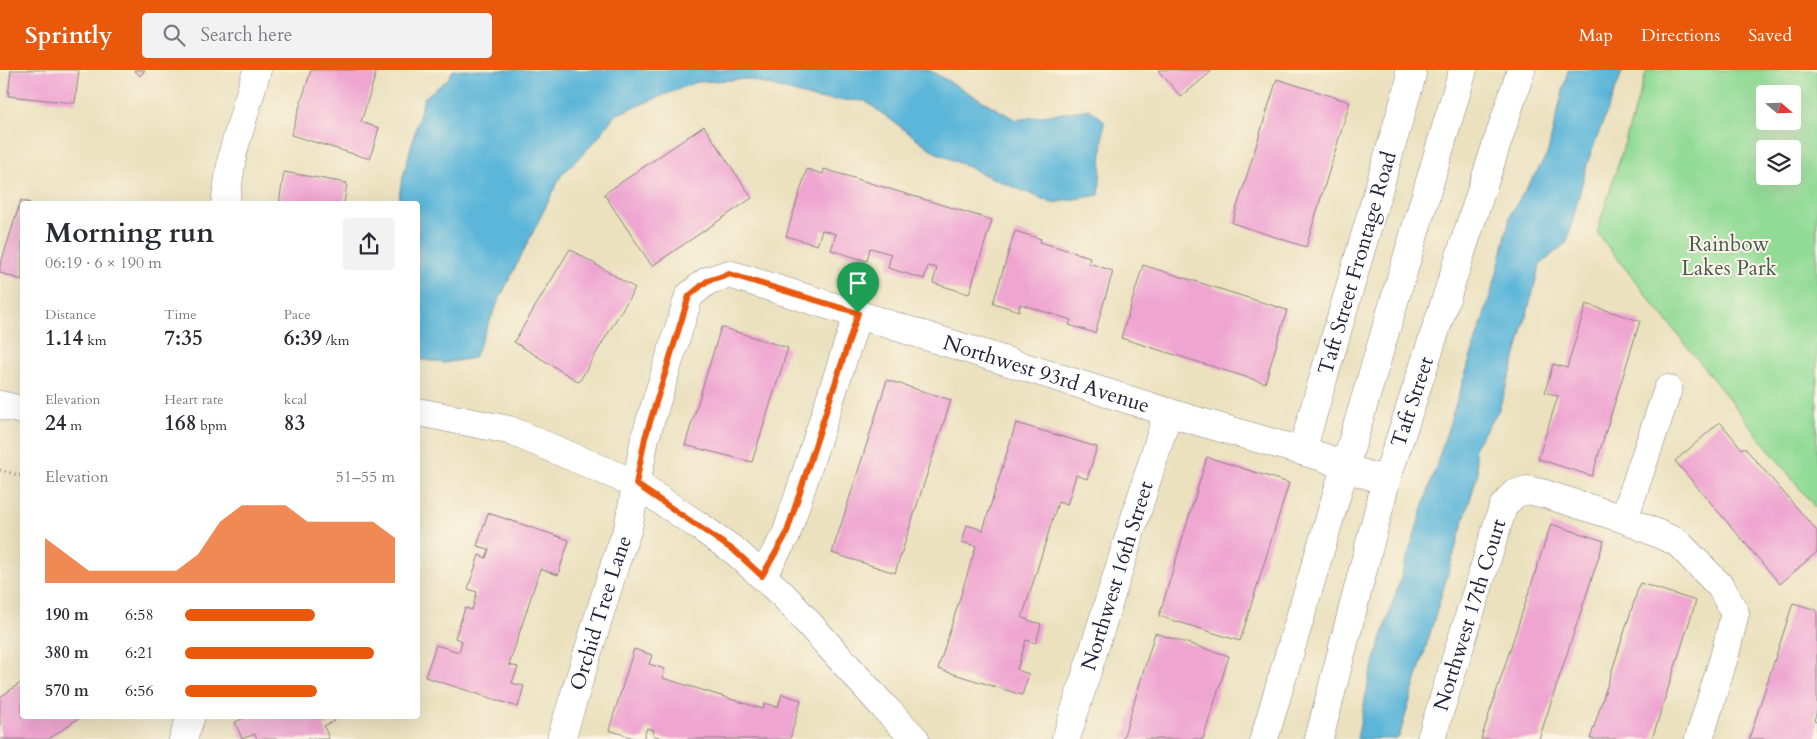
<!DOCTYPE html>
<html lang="en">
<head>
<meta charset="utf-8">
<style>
	:root { --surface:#fff; --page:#f2f2f3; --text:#2b2b33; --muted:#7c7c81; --accent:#ea580c }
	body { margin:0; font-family:Cardo,serif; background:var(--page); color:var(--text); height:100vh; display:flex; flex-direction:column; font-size:19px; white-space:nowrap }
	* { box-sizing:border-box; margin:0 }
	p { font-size:16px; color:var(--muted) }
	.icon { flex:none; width:28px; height:28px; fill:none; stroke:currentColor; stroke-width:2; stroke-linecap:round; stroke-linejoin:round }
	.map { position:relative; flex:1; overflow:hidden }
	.panel { position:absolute; left:20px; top:131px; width:400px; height:518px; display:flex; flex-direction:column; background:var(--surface); border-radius:5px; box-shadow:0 5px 20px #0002 }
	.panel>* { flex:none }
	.needle { width:32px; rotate:109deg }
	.controls { position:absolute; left:1756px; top:15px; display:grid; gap:10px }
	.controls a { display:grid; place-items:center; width:45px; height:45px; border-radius:5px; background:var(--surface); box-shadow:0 5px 20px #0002; font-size:25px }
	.pin { position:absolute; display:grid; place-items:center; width:42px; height:42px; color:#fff; margin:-51px -21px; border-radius:50% 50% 50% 0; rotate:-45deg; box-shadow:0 0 5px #0007 }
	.pin .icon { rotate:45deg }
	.round { display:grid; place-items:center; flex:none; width:52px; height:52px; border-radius:5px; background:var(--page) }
	.overview { display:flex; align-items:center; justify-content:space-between; height:85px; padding:0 25px }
	h1 { font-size:28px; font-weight:700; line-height:38px }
	.figures { display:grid; grid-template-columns:repeat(3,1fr); gap:8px; height:85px; padding:5px 25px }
	.figures div { display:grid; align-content:center }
	.figures b { font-size:21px; font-weight:700 }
	.figures small { font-size:14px; font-weight:400 }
	.figures p { font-size:14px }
	.chart { height:140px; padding:10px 25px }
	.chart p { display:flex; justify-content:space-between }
	.chart svg { width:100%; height:90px; margin-top:5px; fill:var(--accent); opacity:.7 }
	ul { padding:0 25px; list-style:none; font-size:16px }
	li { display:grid; grid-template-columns:80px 60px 1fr; align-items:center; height:38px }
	li i { height:12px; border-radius:6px; background:var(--accent) }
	header { display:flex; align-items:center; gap:30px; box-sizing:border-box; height:70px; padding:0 25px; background:var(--accent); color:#fff }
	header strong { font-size:24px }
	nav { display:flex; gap:28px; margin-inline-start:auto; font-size:18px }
	.search { width:350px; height:45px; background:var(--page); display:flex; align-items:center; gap:12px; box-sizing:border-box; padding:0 18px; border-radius:5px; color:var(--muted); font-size:19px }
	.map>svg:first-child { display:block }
</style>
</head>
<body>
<header>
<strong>Sprintly</strong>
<div class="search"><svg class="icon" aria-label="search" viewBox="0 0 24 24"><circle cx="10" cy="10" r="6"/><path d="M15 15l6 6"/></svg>Search here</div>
<nav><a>Map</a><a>Directions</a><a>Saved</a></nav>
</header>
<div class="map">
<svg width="1817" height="669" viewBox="0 0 1817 669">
	<rect width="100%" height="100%" fill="#fcf5e5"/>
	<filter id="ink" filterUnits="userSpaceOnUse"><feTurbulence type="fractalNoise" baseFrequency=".02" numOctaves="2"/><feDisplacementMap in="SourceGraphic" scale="10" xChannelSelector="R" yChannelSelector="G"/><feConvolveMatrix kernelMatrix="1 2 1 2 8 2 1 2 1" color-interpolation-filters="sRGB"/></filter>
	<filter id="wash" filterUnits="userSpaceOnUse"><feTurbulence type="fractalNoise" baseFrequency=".0096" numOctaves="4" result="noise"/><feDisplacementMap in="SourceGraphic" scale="20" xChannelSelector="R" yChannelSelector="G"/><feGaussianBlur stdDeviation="1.12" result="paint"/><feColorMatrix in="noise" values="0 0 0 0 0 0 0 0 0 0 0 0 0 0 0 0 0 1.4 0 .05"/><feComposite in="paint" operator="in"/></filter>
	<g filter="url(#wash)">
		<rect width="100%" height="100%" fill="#ebe1bf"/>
		<path fill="#92db96" stroke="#5a7e68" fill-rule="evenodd" d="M1647,0H1817V440L1597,163ZM1765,24H1792V51H1765ZM1765,79H1792V106H1765Z"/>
		<path fill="#5bb6d9" stroke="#3e6c8a" d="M453,0H929L1016,50L1089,39L1104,51L1099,125L1052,133L994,109L935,82L865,31L817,29L748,9L696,12L615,45L593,74L562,104L498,232L474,288L444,293L418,289V134H398L401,114L424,28L448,9Z
			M1568,0H1623L1588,91L1567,172L1540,195L1512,300L1498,341L1474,378L1478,403L1399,667L1396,669H1357L1370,605L1496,207L1511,143L1547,85Z"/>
		<g id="blocks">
			<path fill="#efa5d1" d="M11,0H79L75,33L8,26Z
				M134,0H145L140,6Z
				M311,0H377L361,52L379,58L370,89L291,65Z
				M1158,0H1213L1181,27Z
				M1277,9L1350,32L1306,177L1232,153Z
				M704,56L752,128L652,196L604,124Z
				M807,99L823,104L824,99L992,150L969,224L933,213L937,198L928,196L924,209L888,198L891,184L870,178L867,191L831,180L836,164L822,160L817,175L786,166Z
				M284,102L347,113L344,134H279Z
				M21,130L30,133L22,134V210L0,203V196Z
				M1015,161L1041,169L1040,172L1090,187L1089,193L1113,201L1095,263L1069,255L1071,250L1020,234L1019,241L993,233Z
				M570,179L635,218L579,312L514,272Z
				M1143,195L1287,240L1265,313L1121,268Z
				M1586,234L1640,251L1592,406L1538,389L1558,326L1545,322L1553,294L1567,298Z
				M721,257L788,278L752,392L685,375Z
				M887,310L951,330L895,503L832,483Z
				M1720,352L1742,379L1744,377L1817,461V482L1780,514L1675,391Z
				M1016,353L1097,377L1087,409L1076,405L1067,435L1058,432L1022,548L1041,554L1036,573L1026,570L1017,600L1029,604L1022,625L938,599L976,476L962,472L967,455L983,460Z
				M1207,387L1289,413L1240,571L1159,546Z
				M488,443L569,470L558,505L540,499L509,595L518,597L512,613L524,616L518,637L425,607L436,575L459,582L462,571L455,568L465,538L472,540L477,522L468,519L479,485L486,488L489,479L477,476Z
				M1551,454L1604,471L1539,669H1481Z
				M1640,513L1696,531L1652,669H1590Z
				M1793,533L1817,540V640L1814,651L1817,652V669H1749Z
				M1155,563L1229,586L1203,669H1123Z
				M634,579L652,585L649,594L665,599L663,608L763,639L765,633L778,637L782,624L801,630L790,669H665L653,665L654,660L647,658L643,669H637L609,660Z
				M22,612V646H82L49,669H0V627Z
				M249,646H333L335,651L324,656L329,669H257L255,664L242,669L235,652Z"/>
		</g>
	</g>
	<g filter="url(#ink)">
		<use href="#blocks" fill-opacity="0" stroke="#86827d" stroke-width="1"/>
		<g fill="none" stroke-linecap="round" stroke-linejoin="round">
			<g stroke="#86827d" stroke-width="29">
				<g id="minor">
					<path d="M225,134L233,82L257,0"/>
					<path d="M0,335L22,340"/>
					<path d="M418,342L509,360L636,414L696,454L736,482L784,526L884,637L915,669"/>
					<path id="s1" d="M1302,381L1412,5L1409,0"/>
					<path d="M1624,449L1668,319"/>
					<path d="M762,506L786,465L858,243"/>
					<path d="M183,669L191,646"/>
					<path id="s2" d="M561,669L616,491L628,458L645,368L689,226L707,211L729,204L1190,349L1326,388L1346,398L1386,411"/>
					<path id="s3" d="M1066,669L1168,342"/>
					<path d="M1264,669L1463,0"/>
					<path id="s4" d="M1319,669L1386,411L1521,0"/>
					<path id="s5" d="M1431,669L1503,437L1514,424L1527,420L1545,424L1624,449L1677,472L1721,517L1735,543L1725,584L1699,669"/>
				</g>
			</g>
			<path stroke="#86827d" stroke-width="3" stroke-dasharray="1 4" stroke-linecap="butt" d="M0,400L22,406"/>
			<use href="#minor" stroke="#fff" stroke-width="28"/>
		</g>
	</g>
	<g fill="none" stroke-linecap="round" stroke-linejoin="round" filter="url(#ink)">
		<g stroke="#fff" stroke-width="10">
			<path id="route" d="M729,204L858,243L786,465L762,506L736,482L636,414L645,368L689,226L707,211Z"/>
		</g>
		<use href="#route" stroke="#ea580c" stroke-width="6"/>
	</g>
	<g text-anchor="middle" stroke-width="4" stroke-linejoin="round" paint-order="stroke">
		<g font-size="21" fill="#445a56" stroke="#fcf5e5">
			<text x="1729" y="181">Rainbow<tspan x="1729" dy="24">Lakes Park</tspan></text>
		</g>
		<g font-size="21" fill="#22223b" stroke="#fcf5e5">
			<text dy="7" stroke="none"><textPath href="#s1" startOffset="196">Taft Street Frontage Road</textPath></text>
			<text dy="7" stroke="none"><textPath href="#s2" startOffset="841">Northwest 93rd Avenue</textPath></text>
			<text dy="7" stroke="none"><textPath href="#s4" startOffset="350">Taft Street</textPath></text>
			<text dy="7" stroke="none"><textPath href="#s3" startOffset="171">Northwest 16th Street</textPath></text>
			<text dy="7" stroke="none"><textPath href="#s2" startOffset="132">Orchid Tree Lane</textPath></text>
			<text dy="7" stroke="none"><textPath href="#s5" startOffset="130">Northwest 17th Court</textPath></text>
		</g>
	</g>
</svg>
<div class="controls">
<a><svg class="needle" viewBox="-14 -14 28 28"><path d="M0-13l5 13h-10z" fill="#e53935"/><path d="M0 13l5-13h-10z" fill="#7c7c81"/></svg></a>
<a><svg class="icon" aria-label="layers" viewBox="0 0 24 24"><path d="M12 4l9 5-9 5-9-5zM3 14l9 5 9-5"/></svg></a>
</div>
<div class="pin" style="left:858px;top:243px;background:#1e9e55"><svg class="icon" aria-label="arrive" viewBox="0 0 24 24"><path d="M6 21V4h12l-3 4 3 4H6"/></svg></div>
<section class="panel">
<div class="overview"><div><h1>Morning run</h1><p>06:19 · 6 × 190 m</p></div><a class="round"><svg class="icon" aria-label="share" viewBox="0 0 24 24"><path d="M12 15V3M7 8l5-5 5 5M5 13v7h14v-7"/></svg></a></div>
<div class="figures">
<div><p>Distance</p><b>1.14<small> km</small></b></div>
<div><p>Time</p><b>7:35</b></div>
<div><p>Pace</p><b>6:39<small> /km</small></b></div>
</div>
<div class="figures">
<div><p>Elevation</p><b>24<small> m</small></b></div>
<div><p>Heart rate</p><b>168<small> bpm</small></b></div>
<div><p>kcal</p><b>83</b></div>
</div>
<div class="chart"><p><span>Elevation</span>51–55 m</p>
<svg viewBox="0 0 160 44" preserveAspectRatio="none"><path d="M0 44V22L10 30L20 38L30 38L40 38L50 38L60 38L70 30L80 14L90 6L100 6L110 6L120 14L130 14L140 14L150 14L160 22V44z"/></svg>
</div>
<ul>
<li><b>190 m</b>6:58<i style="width:62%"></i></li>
<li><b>380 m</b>6:21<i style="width:90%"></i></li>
<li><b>570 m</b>6:56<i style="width:63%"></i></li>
</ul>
</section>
</div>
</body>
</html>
